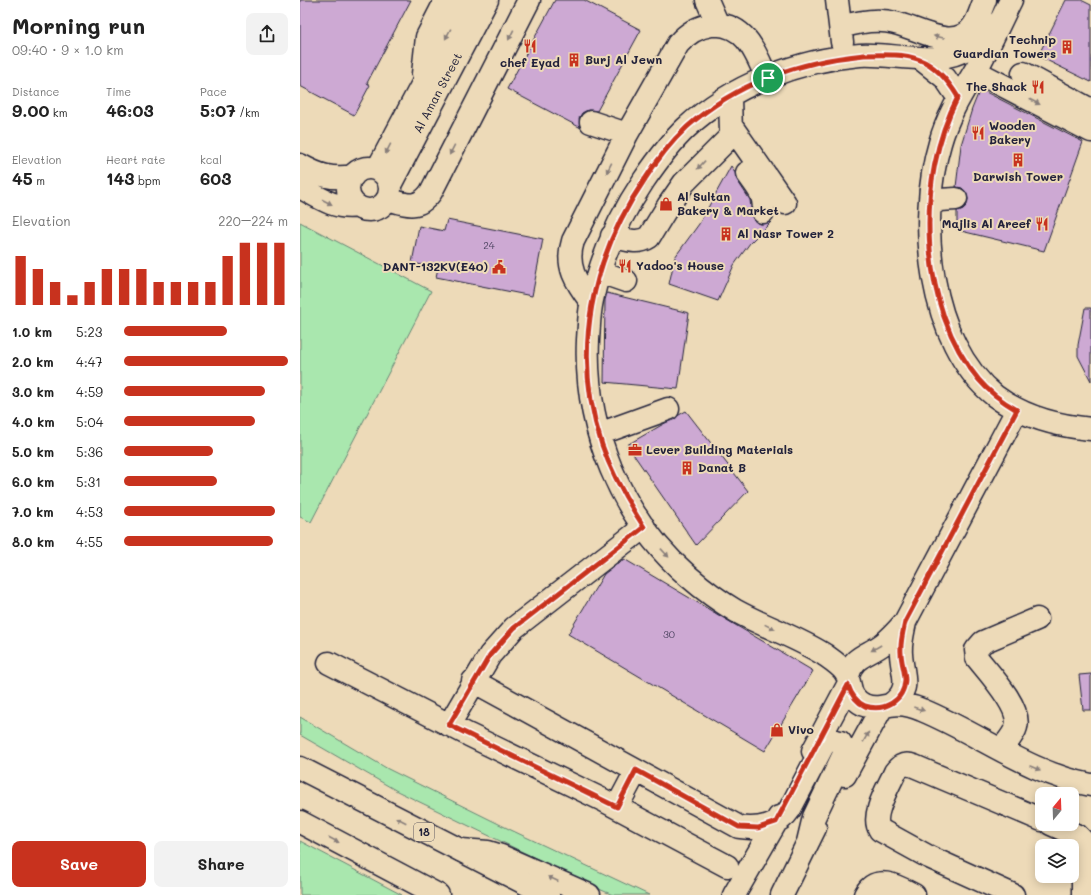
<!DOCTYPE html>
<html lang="en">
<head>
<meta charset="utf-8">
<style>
	:root { --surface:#fff; --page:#f2f2f2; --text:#222; --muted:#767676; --accent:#c8321e }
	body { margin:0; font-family:Mali,sans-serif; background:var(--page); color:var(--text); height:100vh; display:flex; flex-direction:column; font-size:15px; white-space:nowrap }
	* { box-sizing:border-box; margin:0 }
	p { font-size:13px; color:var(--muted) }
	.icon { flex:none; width:22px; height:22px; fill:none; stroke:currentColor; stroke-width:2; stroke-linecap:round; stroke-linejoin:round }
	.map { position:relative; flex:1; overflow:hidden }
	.panel { display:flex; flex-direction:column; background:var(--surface); width:300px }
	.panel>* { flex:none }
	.needle { width:26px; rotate:19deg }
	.controls { position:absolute; left:735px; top:787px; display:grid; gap:8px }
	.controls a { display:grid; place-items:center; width:44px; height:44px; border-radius:8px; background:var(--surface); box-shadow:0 2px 10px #0003; font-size:20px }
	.pin { position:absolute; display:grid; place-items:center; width:34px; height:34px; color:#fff; margin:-17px; border:2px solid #fff; border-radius:50%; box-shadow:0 1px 4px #0007 }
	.round { display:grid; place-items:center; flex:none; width:42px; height:42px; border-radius:8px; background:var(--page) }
	.head { display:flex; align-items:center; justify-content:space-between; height:68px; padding:0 12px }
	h1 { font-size:22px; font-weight:700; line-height:30px }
	.stats { display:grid; grid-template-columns:repeat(3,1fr); gap:6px; height:68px; padding:4px 12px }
	.stats div { display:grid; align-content:center }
	.stats b { font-size:17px; font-weight:700 }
	.stats small { font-size:11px; font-weight:400 }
	.stats p { font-size:11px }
	.chart { height:112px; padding:8px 12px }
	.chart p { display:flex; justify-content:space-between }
	.chart svg { width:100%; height:72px; margin-top:4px; stroke:var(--accent); stroke-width:6 }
	.button { display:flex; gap:8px; margin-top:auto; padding:8px 12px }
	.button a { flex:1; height:46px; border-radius:8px; background:var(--accent); color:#fff; font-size:16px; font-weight:700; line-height:46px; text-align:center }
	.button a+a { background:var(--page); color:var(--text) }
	ul { padding:0 12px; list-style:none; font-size:13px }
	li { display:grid; grid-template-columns:64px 48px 1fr; align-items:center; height:30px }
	li i { height:10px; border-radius:5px; background:var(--accent) }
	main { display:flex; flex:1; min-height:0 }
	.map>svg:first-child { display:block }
</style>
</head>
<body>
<main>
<section class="panel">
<div class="head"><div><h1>Morning run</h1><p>09:40 · 9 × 1.0 km</p></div><a class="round"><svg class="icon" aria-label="share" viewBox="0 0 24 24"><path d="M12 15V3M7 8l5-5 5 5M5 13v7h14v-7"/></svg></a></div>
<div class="stats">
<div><p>Distance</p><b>9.00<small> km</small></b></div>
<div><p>Time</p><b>46:03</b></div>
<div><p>Pace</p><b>5:07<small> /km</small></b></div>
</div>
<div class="stats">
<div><p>Elevation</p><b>45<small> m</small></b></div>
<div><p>Heart rate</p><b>143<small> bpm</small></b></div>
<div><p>kcal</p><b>603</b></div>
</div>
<div class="chart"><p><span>Elevation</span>220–224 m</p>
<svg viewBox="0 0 160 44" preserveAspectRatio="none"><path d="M5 44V14M15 44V22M25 44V30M35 44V38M45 44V30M55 44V22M65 44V22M75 44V22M85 44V30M95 44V30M105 44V30M115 44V30M125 44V14M135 44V6M145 44V6M155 44V6"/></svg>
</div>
<ul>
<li><b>1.0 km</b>5:23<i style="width:63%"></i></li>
<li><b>2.0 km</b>4:47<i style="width:100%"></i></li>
<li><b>3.0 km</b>4:59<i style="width:86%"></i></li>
<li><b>4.0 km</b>5:04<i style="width:80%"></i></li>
<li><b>5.0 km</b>5:36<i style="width:54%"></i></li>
<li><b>6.0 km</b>5:31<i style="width:57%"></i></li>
<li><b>7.0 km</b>4:53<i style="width:92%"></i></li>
<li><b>8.0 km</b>4:55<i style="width:91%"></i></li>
</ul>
<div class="button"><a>Save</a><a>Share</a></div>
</section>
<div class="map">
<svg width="791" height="895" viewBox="0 0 791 895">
	<rect width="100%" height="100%" fill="#eddab8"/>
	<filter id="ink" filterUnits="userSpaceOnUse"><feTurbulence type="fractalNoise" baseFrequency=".025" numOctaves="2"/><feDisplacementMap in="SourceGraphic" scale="8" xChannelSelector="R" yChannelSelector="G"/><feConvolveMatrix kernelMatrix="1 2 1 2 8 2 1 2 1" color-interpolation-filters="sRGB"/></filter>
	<g filter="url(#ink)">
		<path fill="#a9e7ae" stroke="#668474" d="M0,222L131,291L11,522L0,517Z
			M0,717L88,769L211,830L349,895H313L299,889L97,791L0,735Z
			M0,841L102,895H0Z"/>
		<path fill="#cda9d3" stroke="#22223b" d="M0,0H111L67,83L70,85L54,115L0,86Z
			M255,0H284L341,30L297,111L288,110L282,113L279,118L281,128L207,89Z
			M766,0H781L791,5V82L738,56Z
			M680,89L783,142L744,251L657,230V211L663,209L667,205L668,199L666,192L662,188L656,187L661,145L672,109Z
			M431,166L435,172L437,180L450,200L452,217L456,222L461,224L471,222L450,243L434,265L418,301L369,284L375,257L399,224Z
			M147,220L243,239L232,296L136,277L138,268L112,263L119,226L144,231Z
			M307,293L389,313L378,389L304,382L305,300Z
			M785,308H791V381L778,356V345Z
			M386,411L448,491L396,545L327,445Z
			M324,559L513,671L465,751L268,634L304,574Z
			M791,674V710H783L779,675Z"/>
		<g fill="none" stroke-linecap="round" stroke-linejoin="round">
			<g stroke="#22223b" stroke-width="25">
				<path id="minor" d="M407,0L418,25
					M537,0L542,42
					M711,0C701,20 692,40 682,59C666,87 649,111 640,143C617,220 628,342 695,396C723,417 757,426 791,429
					M700,21C691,30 682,41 670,47C637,68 597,53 560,55C498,60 432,85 386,128C370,143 357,161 344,180C320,216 301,257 292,300C289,313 289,327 288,340C284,428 321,518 388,576C403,589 419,601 436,611C465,627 497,637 525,655C532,660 541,666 545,672C553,684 546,696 564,705C574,709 580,707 590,705C600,703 613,706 622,710C680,734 728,773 791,785
					M541,27C558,22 577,18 595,23C618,28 656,54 674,25C679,18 681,8 685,0
					M621,59L645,78L658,97
					M675,71L791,131
					M723,73L791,110
					M123,74L127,37L146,0
					M291,122L327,134
					M432,127L485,203
					M0,165C18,175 32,180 53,176
					M48 189a21 21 0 1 1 42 0a21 21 0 1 1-42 0Z
					M77,170L167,0
					M447,173C455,185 467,196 463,212
					M90,185L187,0
					M0,187C18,197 36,210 57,206
					M88,199C107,205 118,210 131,192L229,0
					M630,206L639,200L656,199
					M312,236C325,239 337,245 349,237L368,206L384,183L429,138L431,133L430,97
					M300,272L326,281
					M291,302C276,282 265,266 273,241L327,134L378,44C396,23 426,16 446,39C455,49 461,65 467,78
					M299,434L368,409
					M29,663L169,735L303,800L427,866
					M548,676C552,656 569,655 583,644C591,638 598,630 605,622
					M173,681L439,827C458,830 479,826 490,809L524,744L531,740L540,742L544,749V754L514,817L508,842
					M590,705C613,689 602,676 601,654C600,643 603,633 605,622L717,410
					M149,725L190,655L214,628L344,527
					M701,750C706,743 714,735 716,727C722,708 689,673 677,658L676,650L683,642L737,619
					M513,751L548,685
					M545,775L582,707
					M317,807L336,771
					M751,824L778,836L783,841V895
					M161,850L188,852L201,856L289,895
					M434,895L479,817
					M482,895L515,828
					M565,895C576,873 599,887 614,895
					M713,895L629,857L580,830C570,816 589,786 595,772C600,765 606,763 614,766L742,820"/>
			</g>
			<g stroke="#22223b" stroke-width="25">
				<path id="major" d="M0,768L248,895
					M0,822L138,895"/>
			</g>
			<use href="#minor" stroke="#eddab8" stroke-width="22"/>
			<use href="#major" stroke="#eddab8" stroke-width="22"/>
		</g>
		<defs><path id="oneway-solid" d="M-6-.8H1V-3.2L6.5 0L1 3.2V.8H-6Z"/></defs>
		<g fill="#887e7a">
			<use href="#oneway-solid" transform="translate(148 34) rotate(118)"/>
			<use href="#oneway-solid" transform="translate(211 35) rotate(117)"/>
			<use href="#oneway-solid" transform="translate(639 37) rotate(-168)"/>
			<use href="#oneway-solid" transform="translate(735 102) rotate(27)"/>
			<use href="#oneway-solid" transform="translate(88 149) rotate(117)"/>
			<use href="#oneway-solid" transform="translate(152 150) rotate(117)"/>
			<use href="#oneway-solid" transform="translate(401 165) rotate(133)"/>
			<use href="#oneway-solid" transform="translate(309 168) rotate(117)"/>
			<use href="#oneway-solid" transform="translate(27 202) rotate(27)"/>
			<use href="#oneway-solid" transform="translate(365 553) rotate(47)"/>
			<use href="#oneway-solid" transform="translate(470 627) rotate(26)"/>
			<use href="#oneway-solid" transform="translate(576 648) rotate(150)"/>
			<use href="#oneway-solid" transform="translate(619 709) rotate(19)"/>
			<use href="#oneway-solid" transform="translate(566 737) rotate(-61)"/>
			<use href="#oneway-solid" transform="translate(735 768) rotate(23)"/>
			<use href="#oneway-solid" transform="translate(101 820) rotate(-153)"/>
			<use href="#oneway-solid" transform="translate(34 840) rotate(28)"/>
			<use href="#oneway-solid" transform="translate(253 879) rotate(-156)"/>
		</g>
	</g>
	<g fill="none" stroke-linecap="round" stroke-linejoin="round" filter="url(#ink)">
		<g stroke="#fff" stroke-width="8">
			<path id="route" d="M564,55C611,54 632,54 658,97C615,178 618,308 679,380C689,392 703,402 717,410L605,622C603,632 600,642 601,653C601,662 605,671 605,680C604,701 584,712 565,706C556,702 551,694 548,685L476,822L458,828L439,827L336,770L317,807L149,725L190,655L214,628L344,527C327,501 312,474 302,445C271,352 291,258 345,179C357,160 371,142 387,127C436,83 500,61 564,55Z"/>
		</g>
		<use href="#route" stroke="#c8321e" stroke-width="5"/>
	</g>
	<defs>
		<g id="restaurant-bare" transform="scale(1.08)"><path d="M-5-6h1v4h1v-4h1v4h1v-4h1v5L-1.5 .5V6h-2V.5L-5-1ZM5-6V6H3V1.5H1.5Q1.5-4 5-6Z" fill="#c8321e" stroke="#eddab8" stroke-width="2.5" paint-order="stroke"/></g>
		<g id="building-bare" transform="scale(1.08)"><path d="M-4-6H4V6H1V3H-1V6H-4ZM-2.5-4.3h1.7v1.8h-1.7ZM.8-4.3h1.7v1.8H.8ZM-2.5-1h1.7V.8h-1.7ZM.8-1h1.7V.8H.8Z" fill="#c8321e" stroke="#eddab8" stroke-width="2.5" paint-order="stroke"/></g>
		<g id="shop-bare" transform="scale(1.08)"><path d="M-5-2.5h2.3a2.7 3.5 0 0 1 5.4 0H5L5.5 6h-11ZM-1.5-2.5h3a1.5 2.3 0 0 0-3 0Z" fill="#c8321e" stroke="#eddab8" stroke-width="2.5" paint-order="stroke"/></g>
		<g id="civic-bare" transform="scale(1.08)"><path d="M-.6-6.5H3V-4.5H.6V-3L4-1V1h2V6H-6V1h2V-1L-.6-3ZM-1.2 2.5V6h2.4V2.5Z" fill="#c8321e" stroke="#eddab8" stroke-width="2.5" paint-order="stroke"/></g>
		<g id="office-bare" transform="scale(1.08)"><path d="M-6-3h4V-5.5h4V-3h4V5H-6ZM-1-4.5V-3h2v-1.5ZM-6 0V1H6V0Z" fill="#c8321e" stroke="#eddab8" stroke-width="2.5" paint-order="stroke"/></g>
	</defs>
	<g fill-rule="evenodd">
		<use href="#restaurant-bare" x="230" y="46"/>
		<use href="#building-bare" x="767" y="47"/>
		<use href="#building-bare" x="274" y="60"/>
		<use href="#restaurant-bare" x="738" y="87"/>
		<use href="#restaurant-bare" x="678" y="133"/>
		<use href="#building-bare" x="718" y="160"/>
		<use href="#shop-bare" x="366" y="204"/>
		<use href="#restaurant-bare" x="742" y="224"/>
		<use href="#building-bare" x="426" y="234"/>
		<use href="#restaurant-bare" x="325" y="266"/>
		<use href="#civic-bare" x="199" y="267"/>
		<use href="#office-bare" x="335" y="450"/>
		<use href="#building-bare" x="387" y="468"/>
		<use href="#shop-bare" x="477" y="730"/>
	</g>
	<g text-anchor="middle" stroke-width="4" stroke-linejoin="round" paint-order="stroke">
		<g font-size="10" fill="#4d4461">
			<text x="189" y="249">24</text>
			<text x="369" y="638">30</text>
		</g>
		<rect fill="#eddab8" stroke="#5f5960" stroke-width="1" x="114" y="823" width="20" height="18" rx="3"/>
		<g font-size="11" font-weight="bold" fill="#22223b">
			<text x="124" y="836">18</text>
		</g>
		<g font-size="12" font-weight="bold" fill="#22223b" stroke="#eddab8" text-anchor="start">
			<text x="756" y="44" text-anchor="end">Technip<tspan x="756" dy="14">Guardian Towers</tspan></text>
			<text x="285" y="64">Burj Al Jewn</text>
			<text x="230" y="67" text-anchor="middle">chef Eyad</text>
			<text x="727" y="91" text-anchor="end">The Shack</text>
			<text x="689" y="130">Wooden<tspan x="689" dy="14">Bakery</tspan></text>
			<text x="718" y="181" text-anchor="middle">Darwish Tower</text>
			<text x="377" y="201">Al Sultan<tspan x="377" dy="14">Bakery &amp; Market</tspan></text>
			<text x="731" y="228" text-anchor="end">Majlis Al Areef</text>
			<text x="437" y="238">Al Nasr Tower 2</text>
			<text x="336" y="270">Yadoo's House</text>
			<text x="188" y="271" text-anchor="end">DANT-132KV(E40)</text>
			<text x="346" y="454">Lever Building Materials</text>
			<text x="398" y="472">Danat B</text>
			<text x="488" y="734">Vivo</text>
		</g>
		<g font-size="12" fill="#22223b" stroke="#eddab8">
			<text transform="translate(138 93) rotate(-62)" y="4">Al Aman Street</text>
		</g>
	</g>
</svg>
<div class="controls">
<a><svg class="needle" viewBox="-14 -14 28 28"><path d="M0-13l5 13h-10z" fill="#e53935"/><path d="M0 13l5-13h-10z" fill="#767676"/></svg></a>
<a><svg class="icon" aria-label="layers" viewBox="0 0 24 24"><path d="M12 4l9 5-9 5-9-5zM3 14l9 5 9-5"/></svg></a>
</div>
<div class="pin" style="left:468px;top:78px;background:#1e9e55"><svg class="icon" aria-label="arrive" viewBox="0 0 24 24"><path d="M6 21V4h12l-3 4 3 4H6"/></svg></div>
</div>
</main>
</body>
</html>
